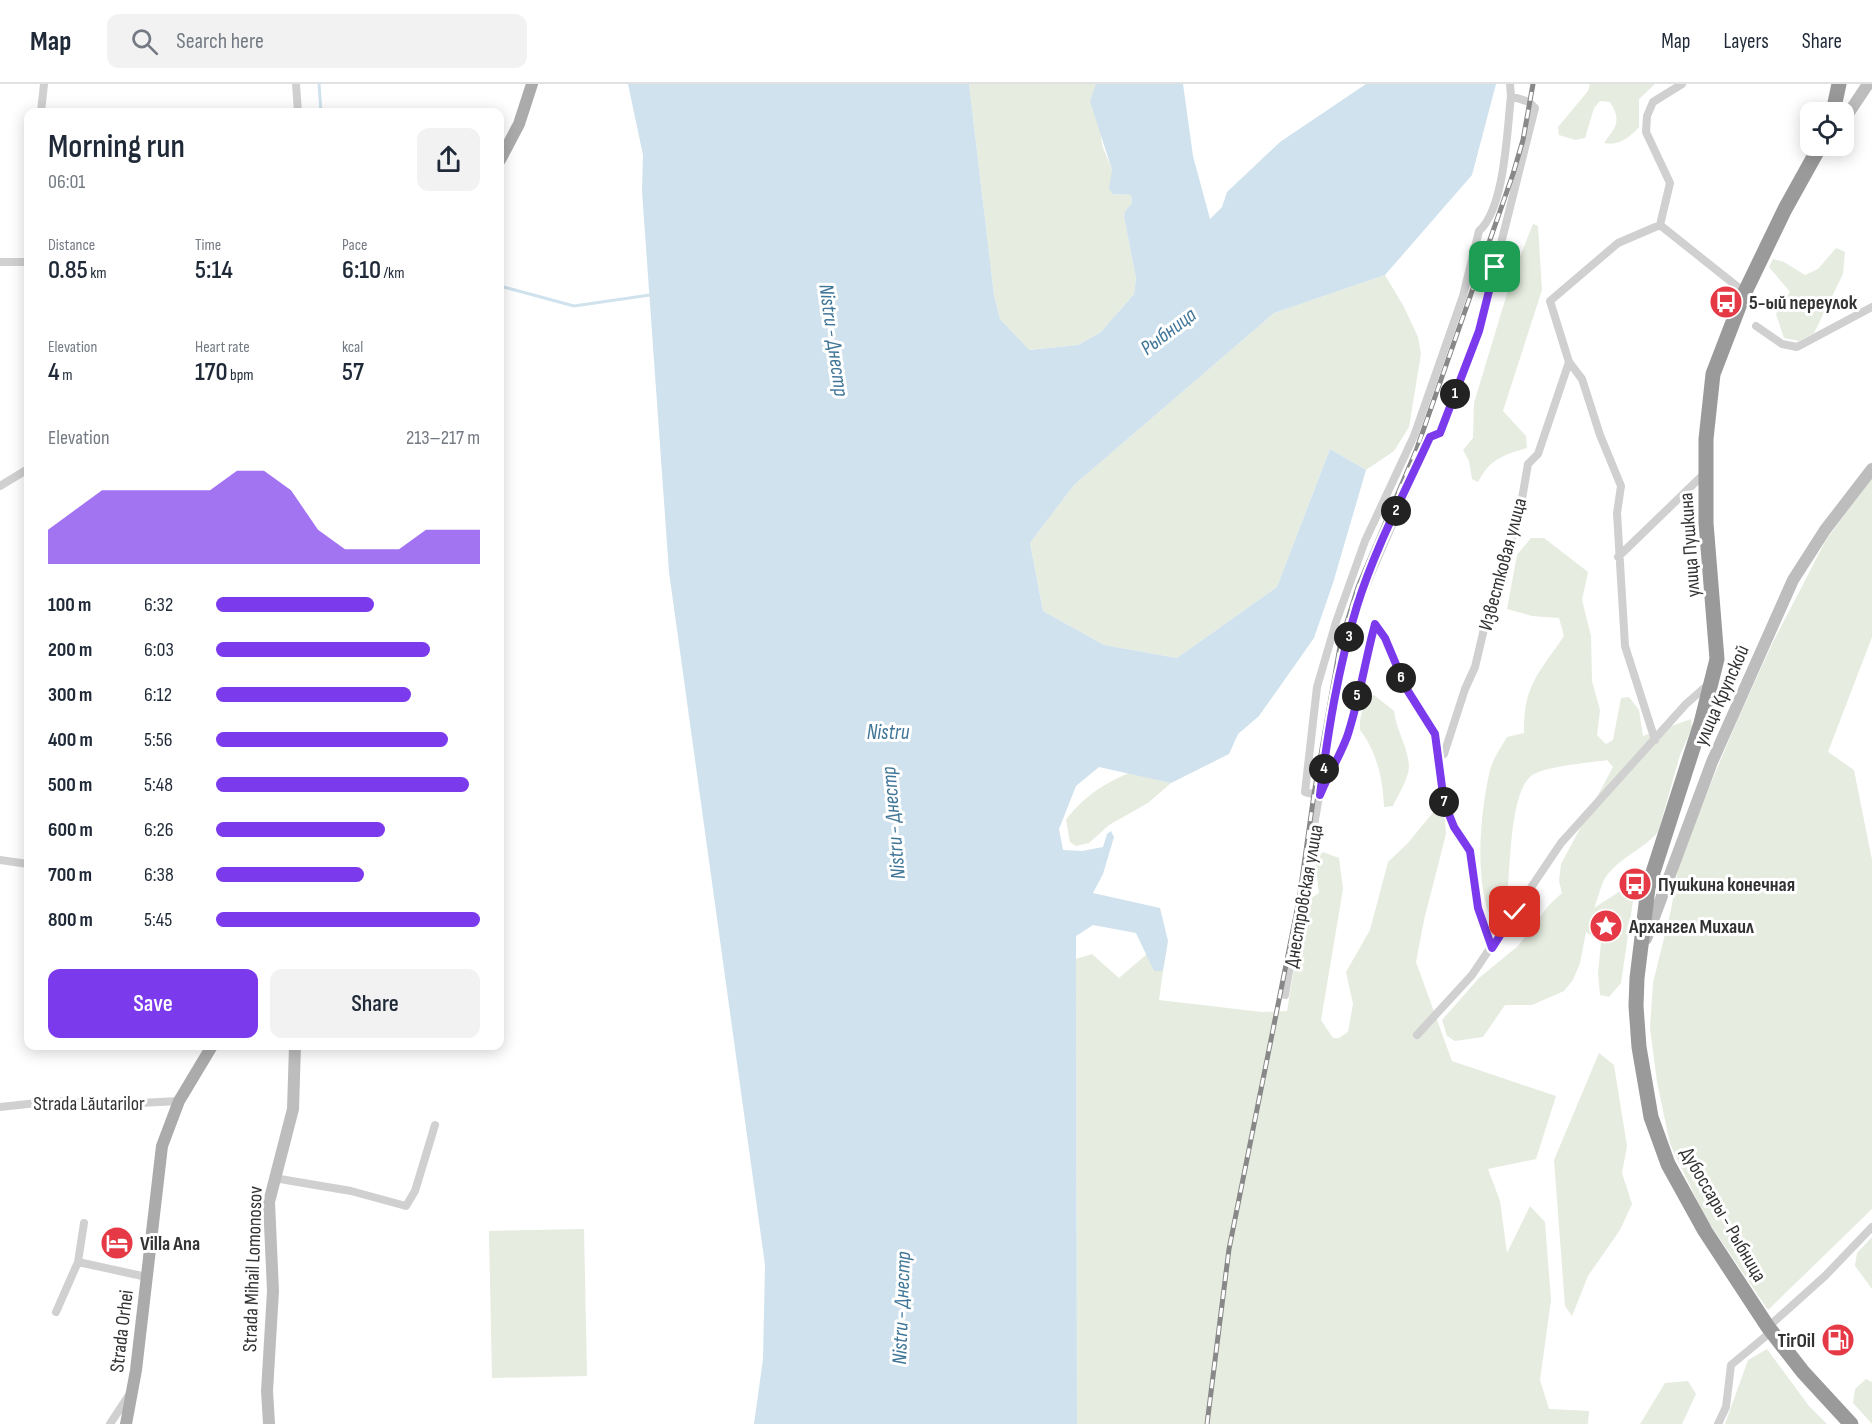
<!DOCTYPE html>
<html lang="en">
<head>
<meta charset="utf-8">
<style>
	:root { --surface:#fff; --page:#f2f2f3; --text:#1f2937; --muted:#747a83; --line:#e0e1e3; --accent:#7c3aed }
	body { margin:0; font-family:"Sofia Sans Condensed",sans-serif; background:var(--page); color:var(--text); height:100vh; display:flex; flex-direction:column; font-size:22px; white-space:nowrap }
	* { box-sizing:border-box; margin:0 }
	p { font-size:20px; color:var(--muted) }
	.icon { flex:none; width:33px; height:33px; fill:none; stroke:currentColor; stroke-width:2; stroke-linecap:round; stroke-linejoin:round }
	.map { position:relative; flex:1; overflow:hidden }
	.sheet { position:absolute; left:24px; top:24px; width:480px; height:942px; display:flex; flex-direction:column; background:var(--surface); border-radius:12px; box-shadow:0 3px 15px #0003 }
	.sheet>* { flex:none }
	.controls { position:absolute; left:1800px; top:18px; display:grid; gap:12px }
	.controls a { display:grid; place-items:center; width:54px; height:54px; border-radius:12px; background:var(--surface); box-shadow:0 3px 15px #0003; font-size:30px }
	.pin { position:absolute; display:grid; place-items:center; width:51px; height:51px; color:#fff; margin:-26px; border-radius:12px; box-shadow:0 3px 9px #0006 }
	.km { position:absolute; width:30px; height:30px; margin:-15px; border-radius:50%; background:#222; color:#fff; font-size:16px; line-height:30px; text-align:center }
	.round { display:grid; place-items:center; flex:none; width:63px; height:63px; border-radius:12px; background:var(--page) }
	.head { display:flex; align-items:center; justify-content:space-between; height:102px; padding:0 24px }
	h1 { font-size:33px; font-weight:600; line-height:45px }
	.metrics { display:grid; grid-template-columns:repeat(3,1fr); gap:9px; height:102px; padding:6px 24px }
	.metrics div { display:grid; align-content:center }
	.metrics b { font-size:26px; font-weight:600 }
	.metrics small { font-size:16px; font-weight:400 }
	.metrics p { font-size:16px }
	.chart { height:168px; padding:12px 24px }
	.chart p { display:flex; justify-content:space-between }
	.chart svg { width:100%; height:108px; margin-top:6px; fill:var(--accent); opacity:.7 }
	.button { display:flex; gap:12px; margin-top:auto; padding:12px 24px }
	.button a { flex:1; height:69px; border-radius:12px; background:var(--accent); color:#fff; font-size:24px; font-weight:600; line-height:69px; text-align:center }
	.button a+a { background:var(--page); color:var(--text) }
	ul { padding:0 24px; list-style:none; font-size:20px }
	li { display:grid; grid-template-columns:96px 72px 1fr; align-items:center; height:45px }
	li i { height:15px; border-radius:8px; background:var(--accent) }
	header { display:flex; align-items:center; gap:36px; box-sizing:border-box; height:84px; padding:0 30px; background:var(--surface); border-bottom:2px solid var(--line) }
	header strong { font-size:28px }
	nav { display:flex; gap:33px; margin-inline-start:auto; font-size:21px }
	.search { width:420px; height:54px; background:var(--page); display:flex; align-items:center; gap:15px; box-sizing:border-box; padding:0 21px; border-radius:12px; color:var(--muted); font-size:22px }
	.map>svg:first-child { display:block }
</style>
</head>
<body>
<header>
<strong>Map</strong>
<div class="search"><svg class="icon" aria-label="search" viewBox="0 0 24 24"><circle cx="10" cy="10" r="6"/><path d="M15 15l6 6"/></svg>Search here</div>
<nav><a>Map</a><a>Layers</a><a>Share</a></nav>
</header>
<div class="map">
<svg width="1872" height="1340" viewBox="0 0 1872 1340">
	<rect width="100%" height="100%" fill="#fff"/>
	<path fill="#e6ecdf" d="M969,0H1096L1102,61L1112,86L1113,110L1131,111L1132,119L1125,127L1124,133L1136,194L1134,210L1101,248L1078,261L1028,266L1000,235L994,211Z
		M1590,0H1655L1639,15V43C1629,54 1619,62 1604,59C1616,43 1622,37 1610,18L1600,17L1594,24L1585,54L1575,56L1559,51L1558,43L1588,7Z
		M1533,140L1538,142L1542,206L1503,327L1526,352L1527,364C1503,371 1490,375 1478,398L1472,395L1469,377L1463,366L1473,354L1474,319L1512,193Z
		M1836,164L1845,168L1843,190L1814,249L1799,257L1784,254L1776,230L1790,208L1769,183L1773,175L1784,178L1805,191L1818,185Z
		M1385,191L1404,223L1418,253L1421,270L1409,343L1394,367L1366,386L1330,365L1277,503L1177,574L1104,561L1043,527L1030,459L1074,401L1274,229Z
		M1872,394V553L1828,668L1854,686L1872,776V1125L1768,1226L1705,1133L1670,1060L1657,998L1650,944L1653,899L1671,826L1680,772L1738,635L1773,558L1826,456Z
		M1531,454H1544L1588,488L1582,516L1591,552L1592,597L1600,626L1597,651L1606,660L1613,656L1621,614L1629,613L1639,626L1643,652L1691,635L1692,644L1680,671L1658,748C1643,766 1617,774 1604,796C1600,804 1598,815 1594,824L1625,804L1634,810L1621,899L1609,913L1600,911L1598,889L1601,858L1586,848L1580,879L1573,896L1564,907L1532,921H1505L1483,953L1455,957L1447,952L1442,936L1479,894L1518,862L1549,821L1562,809L1559,797L1561,780L1613,683L1607,676C1589,679 1544,682 1531,692C1506,714 1512,804 1504,836L1494,841C1473,803 1480,728 1490,686C1493,675 1501,663 1507,653L1524,649C1523,602 1539,589 1564,552L1559,534L1532,532L1507,525L1517,471Z
		M1374,611L1394,627C1396,646 1408,663 1409,682C1409,694 1398,711 1393,722L1384,723C1383,696 1377,668 1360,646V636L1365,615Z
		M1129,689L1171,699L1148,719L1109,741L1089,759L1076,762L1070,758L1066,736C1083,713 1103,700 1129,689Z
		M1439,721L1445,735L1446,750L1424,836L1416,878L1452,977L1556,1012L1536,1075L1488,1085L1500,1117L1507,1169L1530,1122L1545,1138L1551,1216L1540,1296L1549,1325L1589,1327L1588,1340H1077L1076,875L1092,870L1119,894L1147,870L1154,887H1163L1159,916L1262,928L1287,927L1304,824L1308,816L1319,809L1315,776L1323,768L1339,774L1343,805L1321,936L1333,954H1339L1348,948L1353,920L1346,888L1370,846L1388,778L1408,759Z
		M1599,969L1614,981L1627,1062L1622,1089L1632,1120L1620,1146L1588,1192L1572,1232L1565,1222L1554,1076Z
		M584,1145L587,1292L492,1294L489,1147Z
		M1872,1153V1205L1855,1182L1857,1169Z
		M1767,1265L1809,1322L1827,1340H1725L1748,1276Z
		M1866,1295L1872,1298V1340L1853,1319L1855,1305Z
		M1688,1297L1696,1310L1682,1340H1640L1665,1299Z"/>
	<path fill="#cfe2ee" d="M628,0H969L994,211L1000,235L1029,266L1078,261L1101,248L1134,210L1136,194L1124,133L1125,127L1132,119L1131,111L1113,110L1109,105L1112,86L1090,17L1096,0H1183L1193,72L1210,135L1222,123L1227,108L1280,58L1366,0H1496L1472,91L1385,191L1274,229L1074,401L1030,459L1043,527L1104,561L1177,574L1277,503L1330,365L1366,386L1333,499L1314,554L1259,632L1238,650L1229,670L1171,699L1099,683L1076,702L1059,745L1063,766L1082,767L1103,763L1107,750L1111,747L1114,753L1103,790L1093,809L1160,824L1168,857L1163,887H1154L1136,849L1093,841L1076,852L1077,1340H754L763,1275L765,1181L669,488L642,107L643,71Z"/>
	<g fill="none" stroke-linecap="round" stroke-linejoin="round">
		<path stroke="#cfe2ee" stroke-width="3" d="M319,0L321,28
			M500,202L574,222L650,211"/>
		<path stroke="#d0d0d0" stroke-width="8" d="M296,0L298,28
			M1682,0L1653,18L1647,32L1646,48L1670,99L1660,141L1744,208
			M41,28L44,0
			M0,178H28
			M1756,242L1782,260L1797,263L1872,223
			M1569,278L1582,295L1600,351L1621,402L1617,429L1625,562L1655,656
			M0,402L28,385
			M1618,473L1705,389
			M1438,674L1444,670L1465,605L1475,583L1484,545L1519,432L1528,380L1538,370L1569,278L1550,217L1618,159L1660,141
			M0,776L28,780
			M1493,863L1478,824L1470,767L1454,743L1444,718L1435,650L1406,604L1385,554L1375,540C1366,577 1359,617 1347,653C1339,674 1328,691 1321,712L1305,708L1317,603L1336,538L1365,457L1414,352L1463,212L1479,147C1505,124 1507,46 1511,12L1510,0
			M1285,911L1342,578L1358,520L1430,353L1440,349L1479,247L1535,24L1529,18L1511,12
			M28,924V906
			M1417,951L1472,891L1561,759L1686,620L1710,599
			M0,1023L55,1017L120,1020L179,1017
			M274,1094L351,1107L406,1122L415,1107L435,1041
			M78,1178L147,1193
			M56,1228L78,1178L84,1139
			M1768,1243L1825,1192L1872,1143
			M110,1340L129,1311
			M1718,1340L1726,1323L1731,1281L1772,1247"/>
		<path stroke="#bdbdbd" stroke-width="12" d="M1844,36L1868,0
			M1646,855L1712,678L1793,496L1825,446L1872,385
			M269,1340L267,1307L273,1207L269,1118L293,1025L295,962"/>
		<path stroke="#ababab" stroke-width="12" d="M500,76L519,40L532,0
			M126,1340L136,1286L162,1062L179,1017L212,962"/>
		<path stroke="#9a9a9a" stroke-width="15" d="M1833,28L1839,0
			M1820,62L1785,125L1743,212L1713,290L1706,355V439L1717,575L1701,639L1648,804L1637,894L1636,922L1639,963L1651,1033L1668,1080L1705,1147L1768,1243L1803,1288L1851,1340"/>
		<g stroke="#888" stroke-width="5">
			<path id="rail" d="M1207,1340L1229,1165L1299,816L1314,710L1341,557L1358,503L1416,367L1513,90L1523,56L1533,0"/>
		</g>
		<use href="#rail" stroke="#fff" stroke-width="3" stroke-dasharray="9" stroke-linecap="butt"/>
	</g>
	<g fill="none" stroke-linecap="round" stroke-linejoin="round">
		<g stroke="#fff" stroke-width="12">
			<path id="route" d="M1495,183L1479,247L1440,349L1430,353C1405,408 1375,464 1357,522C1338,584 1328,647 1320,711C1328,691 1339,674 1347,653C1359,617 1365,577 1375,540L1385,554L1406,604L1435,650L1444,718L1454,743L1470,767L1478,824L1492,864L1515,828"/>
		</g>
		<use href="#route" stroke="#7c3aed" stroke-width="8"/>
	</g>
	<defs>
		<g id="bus-disc" transform="scale(1.725)"><circle r="9.5" fill="#e63946" stroke="#fff"/><path d="M-5-6H5V4H4V6H2V4H-2V6H-4V4H-5ZM-3.5-4V0h7V-4ZM-3.5 1.2v1.5H-2V1.2ZM2 1.2v1.5H3.5V1.2Z" fill="#fff"/></g>
		<g id="sight-disc" transform="scale(1.725)"><circle r="9.5" fill="#e63946" stroke="#fff"/><path d="M0-6L1.8-2.2L6-1.7L2.9 1.2L3.7 5.4L0 3.3L-3.7 5.4L-2.9 1.2L-6-1.7L-1.8-2.2Z" fill="#fff"/></g>
		<g id="hotel-disc" transform="scale(1.725)"><circle r="9.5" fill="#e63946" stroke="#fff"/><path d="M-6-4.5h1.5V1H6V5H4.5V3h-9V5H-6ZM-4 0a1.8 1.8 0 1 1 3.6 0ZM.5 0V-2.5h3Q6-2.5 6 0Z" fill="#fff"/></g>
		<g id="fuel-disc" transform="scale(1.725)"><circle r="9.5" fill="#e63946" stroke="#fff"/><path d="M-5.5-6h7V0h2V4h1.3V-2.5L3-4.5l.8-.8L6-3V5H2.5V1h-1V6h-7ZM-4.2-4.7v3.2H.2V-4.7Z" fill="#fff"/></g>
	</defs>
	<g fill-rule="evenodd">
		<use href="#bus-disc" x="1726" y="218"/>
		<use href="#bus-disc" x="1635" y="800"/>
		<use href="#sight-disc" x="1606" y="842"/>
		<use href="#hotel-disc" x="117" y="1159"/>
		<use href="#fuel-disc" x="1838" y="1256"/>
	</g>
	<g text-anchor="middle" stroke-width="6" stroke-linejoin="round" paint-order="stroke">
		<g font-size="20" font-weight="bold" fill="#333" stroke="#fff" text-anchor="start">
			<text x="1749" y="225">5-ый переулок</text>
			<text x="1658" y="807">Пушкина конечная</text>
			<text x="1629" y="849">Архангел Михаил</text>
			<text x="140" y="1166">Villa Ana</text>
			<text x="1815" y="1263" text-anchor="end">TirOil</text>
		</g>
		<g font-size="20" fill="#333" stroke="#fff">
			<text transform="translate(1689 461) rotate(-94)" y="7">улица Пушкина</text>
			<text transform="translate(1502 480) rotate(-75)" y="7">Известковая улица</text>
			<text transform="translate(1721 611) rotate(-66)" y="7">улица Крупской</text>
			<text transform="translate(1303 812) rotate(-80)" y="7">Днестровская улица</text>
			<text x="89" y="1026">Strada Lăutarilor</text>
			<text transform="translate(1724 1130) rotate(60)" y="7">Дубоссары - Рыбница</text>
			<text transform="translate(252 1185) rotate(-88)" y="7">Strada Mihail Lomonosov</text>
			<text transform="translate(121 1247) rotate(-83)" y="7">Strada Orhei</text>
		</g>
		<g font-size="21" font-style="italic" fill="#3f7597" stroke="#fff">
			<text transform="translate(1168 247) rotate(-37)" y="7">Рыбница</text>
			<text transform="translate(834 256) rotate(82)" y="7">Nistru - Днестр</text>
			<text x="888" y="655">Nistru</text>
			<text transform="translate(893 739) rotate(-95)" y="7">Nistru - Днестр</text>
			<text transform="translate(901 1224) rotate(-88)" y="7">Nistru - Днестр</text>
		</g>
	</g>
</svg>
<div class="controls">
<a><svg class="icon" aria-label="locate" viewBox="0 0 24 24"><circle cx="12" cy="12" r="6"/><path d="M12 2v4M12 18v4M2 12h4M18 12h4"/></svg></a>
</div>
<div class="pin" style="left:1495px;top:183px;background:#1e9e55"><svg class="icon" aria-label="arrive" viewBox="0 0 24 24"><path d="M6 21V4h12l-3 4 3 4H6"/></svg></div>
<div class="pin" style="left:1515px;top:828px;background:#d93025"><svg class="icon" aria-label="check" viewBox="0 0 24 24"><path d="M5 12l5 5 9-10"/></svg></div>
<b class="km" style="left:1455px;top:310px">1</b>
<b class="km" style="left:1396px;top:427px">2</b>
<b class="km" style="left:1349px;top:553px">3</b>
<b class="km" style="left:1324px;top:685px">4</b>
<b class="km" style="left:1357px;top:612px">5</b>
<b class="km" style="left:1401px;top:594px">6</b>
<b class="km" style="left:1444px;top:718px">7</b>
<section class="sheet">
<div class="head"><div><h1>Morning run</h1><p>06:01</p></div><a class="round"><svg class="icon" aria-label="share" viewBox="0 0 24 24"><path d="M12 15V3M7 8l5-5 5 5M5 13v7h14v-7"/></svg></a></div>
<div class="metrics">
<div><p>Distance</p><b>0.85<small> km</small></b></div>
<div><p>Time</p><b>5:14</b></div>
<div><p>Pace</p><b>6:10<small> /km</small></b></div>
</div>
<div class="metrics">
<div><p>Elevation</p><b>4<small> m</small></b></div>
<div><p>Heart rate</p><b>170<small> bpm</small></b></div>
<div><p>kcal</p><b>57</b></div>
</div>
<div class="chart"><p><span>Elevation</span>213–217 m</p>
<svg viewBox="0 0 160 44" preserveAspectRatio="none"><path d="M0 44V30L10 22L20 14L30 14L40 14L50 14L60 14L70 6L80 6L90 14L100 30L110 38L120 38L130 38L140 30L150 30L160 30V44z"/></svg>
</div>
<ul>
<li><b>100 m</b>6:32<i style="width:60%"></i></li>
<li><b>200 m</b>6:03<i style="width:81%"></i></li>
<li><b>300 m</b>6:12<i style="width:74%"></i></li>
<li><b>400 m</b>5:56<i style="width:88%"></i></li>
<li><b>500 m</b>5:48<i style="width:96%"></i></li>
<li><b>600 m</b>6:26<i style="width:64%"></i></li>
<li><b>700 m</b>6:38<i style="width:56%"></i></li>
<li><b>800 m</b>5:45<i style="width:100%"></i></li>
</ul>
<div class="button"><a>Save</a><a>Share</a></div>
</section>
</div>
</body>
</html>
